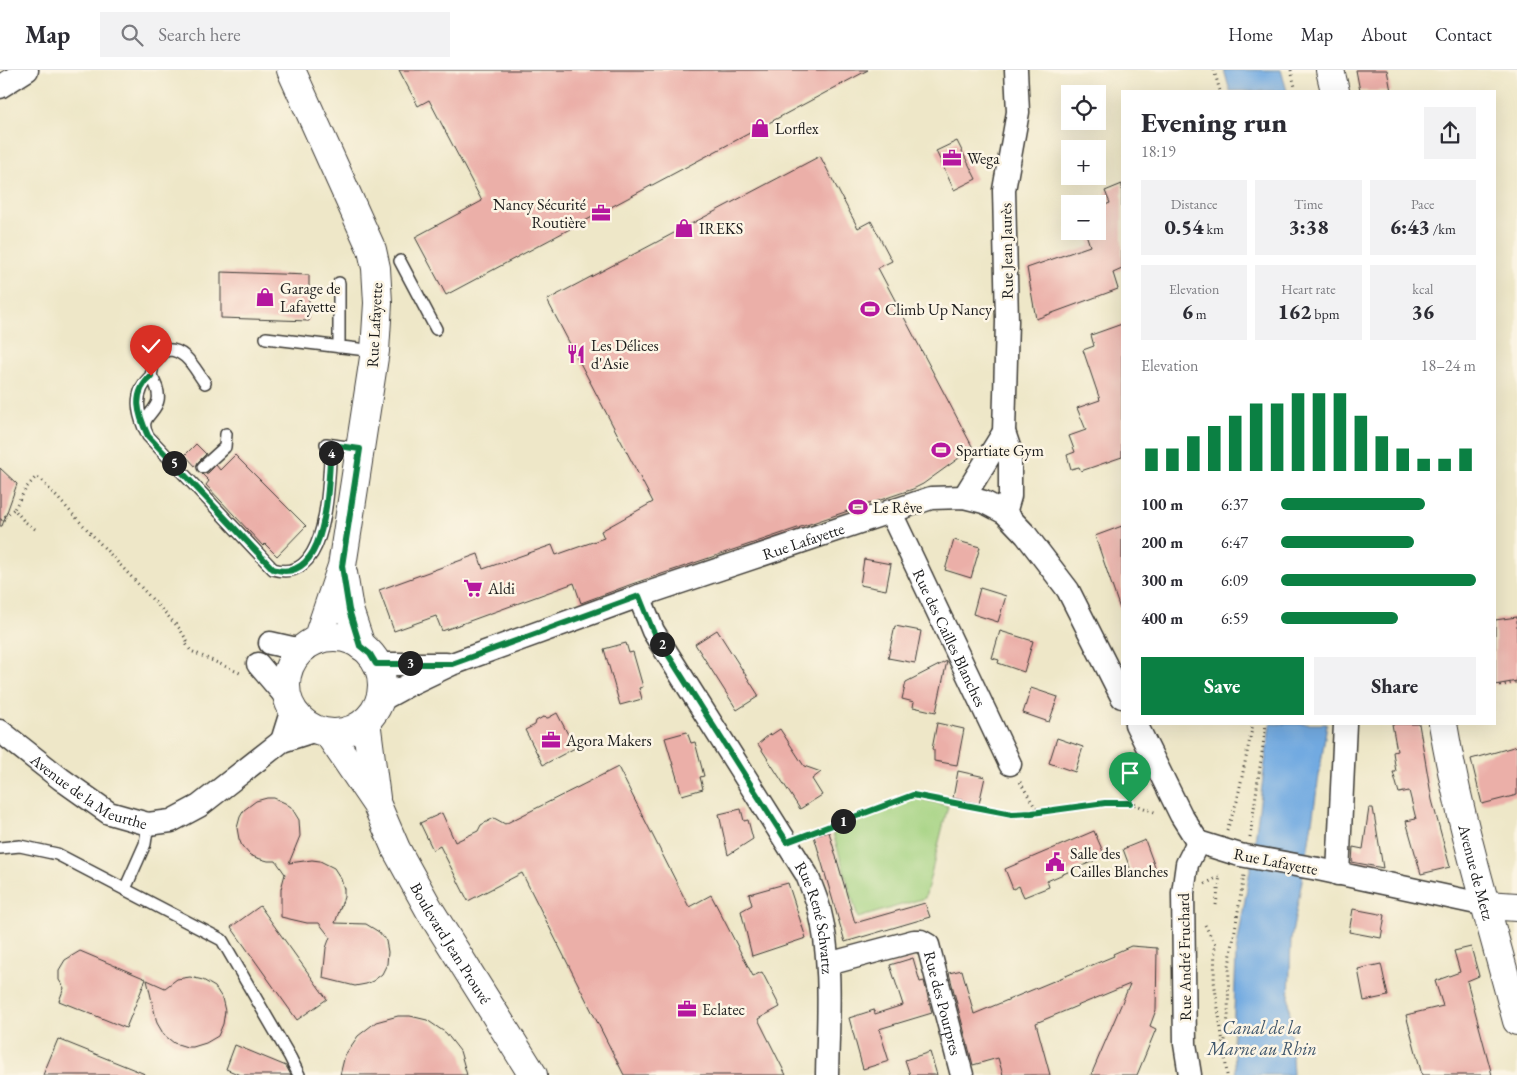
<!DOCTYPE html>
<html lang="en">
<head>
<meta charset="utf-8">
<style>
	:root { --surface:#fff; --page:#f2f2f3; --text:#2b2b33; --muted:#7c7c81; --line:#e1e1e2; --accent:#0b8043 }
	body { margin:0; font-family:"EB Garamond",serif; background:var(--page); color:var(--text); height:100vh; display:flex; flex-direction:column; font-size:19px; white-space:nowrap }
	* { box-sizing:border-box; margin:0 }
	p { font-size:16px; color:var(--muted) }
	.icon { flex:none; width:28px; height:28px; fill:none; stroke:currentColor; stroke-width:2; stroke-linecap:round; stroke-linejoin:round }
	.map { position:relative; flex:1; overflow:hidden }
	.drawer { position:absolute; left:1121px; top:20px; width:375px; height:635px; display:flex; flex-direction:column; background:var(--surface); border-radius:0px; box-shadow:0 5px 20px #0002 }
	.drawer>* { flex:none }
	.controls { position:absolute; left:1061px; top:15px; display:grid; gap:10px }
	.controls a { display:grid; place-items:center; width:45px; height:45px; border-radius:0px; background:var(--surface); box-shadow:0 5px 20px #0002; font-size:25px }
	.pin { position:absolute; display:grid; place-items:center; width:42px; height:42px; color:#fff; margin:-51px -21px; border-radius:50% 50% 50% 0; rotate:-45deg; box-shadow:0 0 5px #0007 }
	.pin .icon { rotate:45deg }
	.km { position:absolute; width:25px; height:25px; margin:-12px; border-radius:50%; background:#222; color:#fff; font-size:14px; line-height:25px; text-align:center }
	.round { display:grid; place-items:center; flex:none; width:52px; height:52px; border-radius:0px; background:var(--page) }
	.headline { display:flex; align-items:center; justify-content:space-between; height:85px; padding:0 20px }
	h1 { font-size:28px; font-weight:800; line-height:38px }
	.figures { display:grid; grid-template-columns:repeat(3,1fr); gap:8px; height:85px; padding:5px 20px }
	.figures div { display:grid; align-content:center; border-radius:0px; background:var(--page); text-align:center }
	.figures b { font-size:21px; font-weight:800 }
	.figures small { font-size:14px; font-weight:400 }
	.figures p { font-size:14px }
	.chart { height:140px; padding:10px 20px }
	.chart p { display:flex; justify-content:space-between }
	.chart svg { width:100%; height:90px; margin-top:5px; stroke:var(--accent); stroke-width:6 }
	.primary-button { display:flex; gap:10px; margin-top:auto; padding:10px 20px }
	.primary-button a { flex:1; height:58px; border-radius:0px; background:var(--accent); color:#fff; font-size:20px; font-weight:800; line-height:58px; text-align:center }
	.primary-button a+a { background:var(--page); color:var(--text) }
	ul { padding:0 20px; list-style:none; font-size:16px }
	li { display:grid; grid-template-columns:80px 60px 1fr; align-items:center; height:38px }
	li i { height:12px; border-radius:6px; background:var(--accent) }
	header { display:flex; align-items:center; gap:30px; box-sizing:border-box; height:70px; padding:0 25px; background:var(--surface); border-bottom:1px solid var(--line) }
	header strong { font-size:24px }
	nav { display:flex; gap:28px; margin-inline-start:auto; font-size:18px }
	.search { width:350px; height:45px; background:var(--page); display:flex; align-items:center; gap:12px; box-sizing:border-box; padding:0 18px; border-radius:0px; color:var(--muted); font-size:19px }
	.map>svg:first-child { display:block }
</style>
</head>
<body>
<header>
<strong>Map</strong>
<div class="search"><svg class="icon" aria-label="search" viewBox="0 0 24 24"><circle cx="10" cy="10" r="6"/><path d="M15 15l6 6"/></svg>Search here</div>
<nav><a>Home</a><a>Map</a><a>About</a><a>Contact</a></nav>
</header>
<div class="map">
<svg width="1517" height="1005" viewBox="0 0 1517 1005">
	<rect width="100%" height="100%" fill="#fcf5e5"/>
	<filter id="ink" filterUnits="userSpaceOnUse"><feTurbulence type="fractalNoise" baseFrequency=".02" numOctaves="2"/><feDisplacementMap in="SourceGraphic" scale="10" xChannelSelector="R" yChannelSelector="G"/><feConvolveMatrix kernelMatrix="1 2 1 2 8 2 1 2 1" color-interpolation-filters="sRGB"/></filter>
	<filter id="wash" filterUnits="userSpaceOnUse"><feTurbulence type="fractalNoise" baseFrequency=".0096" numOctaves="4" result="noise"/><feDisplacementMap in="SourceGraphic" scale="20" xChannelSelector="R" yChannelSelector="G"/><feGaussianBlur stdDeviation="1.12" result="paint"/><feColorMatrix in="noise" values="0 0 0 0 0 0 0 0 0 0 0 0 0 0 0 0 0 1.4 0 .05"/><feComposite in="paint" operator="in"/></filter>
	<g filter="url(#wash)">
		<rect width="100%" height="100%" fill="#eee7c8"/>
		<path fill="#a2d17f" stroke="#5f764e" d="M914,727L948,736L925,828L858,848L832,760Z"/>
		<path fill="#72aae1" stroke="#47637e" d="M1224,0H1281L1287,21H1230Z
			M1270,654H1327L1307,784L1291,869L1289,930L1293,1005H1236L1233,971L1236,883L1255,770Z"/>
		<g id="blocks">
			<path fill="#ebafa8" d="M399,0H868L446,225L415,167L482,131L429,30L418,36Z
				M1356,0H1387L1391,21H1360Z
				M957,71L976,109L954,120L936,81Z
				M820,86L858,158L871,151L892,191L878,198L973,378L923,414L913,419L632,514L581,533L574,513L442,561L436,546L394,561L379,520L478,484L483,499L552,475L556,485L604,468L601,461L653,432L547,230Z
				M1122,114V199L1113,203L1118,219L1036,249L1027,198L1090,176L1085,161H1098V138L1110,133L1105,121Z
				M221,202L309,205V251L221,248Z
				M1122,254V387L1081,401L1079,397L1071,399L1067,385L1075,382L1069,366L1086,360L1077,338L1100,330L1083,280L1094,276L1091,265Z
				M196,374L206,384L198,392L196,397L185,385Z
				M235,385L306,456L277,486L265,474L263,476L206,415L209,411L202,404L208,403L216,395L220,400Z
				M0,398L17,414L2,456H0Z
				M1122,456V539H1120L1095,466Z
				M954,470L980,477L971,508L945,500Z
				M864,489L891,494L886,520L860,515Z
				M980,518L1006,526L998,552L973,544Z
				M1517,547V611L1495,615V550Z
				M895,556L921,561L915,593L888,588Z
				M717,560L759,626L737,640L695,574Z
				M1000,561L1033,571L1024,602L998,593L999,590L992,588Z
				M626,573L629,583L633,582L643,617L639,618L642,629L620,635L604,579Z
				M947,591L936,642L913,637L914,632L902,629L906,612Z
				M1031,618L1058,627L1049,652L1023,643Z
				M557,643L575,678L543,695L525,660L535,655L536,651L543,647L548,648Z
				M937,653L964,659L957,695L934,691V680L932,679Z
				M1392,654H1419L1432,730L1450,797L1421,804L1406,751L1416,749L1409,721L1399,723L1393,702H1396L1393,682L1397,681Z
				M780,659L804,696L821,702L812,709L822,725L800,739L758,674L770,664L771,665Z
				M687,662L691,673L695,672L704,706L700,707L703,719L682,725L665,668Z
				M1057,668L1083,677L1075,702L1049,693Z
				M1517,676V725L1482,734L1471,689Z
				M618,697L689,837L711,825L753,906L762,902L780,937L758,949L786,1005H624L522,803L468,831L440,776L433,780L420,753L442,743L455,772L478,761L481,755L494,748L505,754Z
				M958,701L985,707L979,734L953,728Z
				M274,728L285,733L291,737L299,750L300,766L289,793L312,790L320,791L334,798L341,809L344,819V827L335,853L366,854L379,862L386,871L388,882L387,894L382,904L373,911L366,914L355,916L323,908L326,878L330,867L319,853H307L281,847V819L285,804L276,791H268L257,788L250,785L242,776L239,769L237,758L240,747L244,740L256,731L267,728Z
				M1369,738H1373L1383,798L1352,792L1353,777L1363,779Z
				M741,739L744,751L748,750L753,769L728,785L719,744Z
				M1094,761L1105,786L1047,811L1049,817L1024,827L1019,816L1013,819L1005,799Z
				M829,762L855,853L925,833L930,847L845,872L814,766Z
				M1145,770L1156,800L1134,809L1123,779Z
				M788,813L806,868L752,886L741,841L752,835L749,824Z
				M260,836L327,929L297,950L231,857Z
				M1353,839L1385,845L1381,868L1349,862Z
				M1131,876L1157,878L1156,940L1150,956L1156,959L1137,1005H1091L1130,914L1036,953L1050,1005H1003L998,988L973,995L949,903L962,900L974,944L1114,886L1113,884Z
				M1471,877L1479,906L1467,911L1492,1005H1422L1406,945L1443,936L1435,911L1460,902L1454,881Z
				M80,881L146,909L126,958L59,931L64,918L59,910V900L65,890Z
				M913,888L920,912L924,911L932,943L879,959L889,991L863,999L849,948L874,940L875,944L903,935L890,895Z
				M1381,894L1388,926L1364,931L1358,899Z
				M190,907L203,910L215,917L222,928L225,941L223,954L218,966L206,973L193,977H187L174,973L164,965L157,953L147,910L165,918L177,909Z
				M398,946H410L427,950L446,963L460,981L467,1005H340L345,985L358,966L376,952Z
				M58,969L145,1004V1005H43Z
				M235,975L286,996L291,1005H240L226,999Z
				M930,982L937,1005H910L905,990Z"/>
		</g>
	</g>
	<g filter="url(#ink)">
		<use href="#blocks" fill-opacity="0" stroke="#3c3a36" stroke-width="1"/>
		<g fill="none" stroke-linecap="round" stroke-linejoin="round">
			<g stroke="#3c3a36" stroke-width="14">
				<path id="service" d="M400,191L436,259
					M266,268L375,281
					M339,277V213
					M205,313C195,300 186,278 166,280L153,295L151,306C172,340 141,341 145,358C145,361 147,363 148,366L273,499C330,516 328,410 331,375
					M144,358C136,339 135,320 151,306
					M326,374L360,379
					M203,397L225,377L226,364
					M0,778L20,776L57,784L222,870L290,987L299,1005
					M125,819L145,774L148,754"/>
			</g>
			<g stroke="#3c3a36" stroke-width="25">
				<g id="minor">
					<path d="M0,17L27,0"/>
					<path d="M964,427L1004,362"/>
					<path id="s1" d="M890,441L1010,694"/>
					<path d="M1005,443L1010,426V380L1004,362L1007,251L1004,120L1018,42L1016,0"/>
					<path id="s2" d="M639,526L653,561L807,805C811,816 816,827 819,838C833,892 828,950 827,1005"/>
					<path d="M270,573L301,580"/>
					<path d="M258,594L287,628"/>
					<path d="M376,594H446"/>
					<path id="s3" d="M379,631L412,613L452,594L639,526L931,428L964,427L984,432L1005,443L1026,465L1068,520L1122,627"/>
					<path d="M1136,654L1181,745L1198,772L1240,785"/>
					<path id="s4" d="M0,661L61,709L109,743L148,754L171,751L199,736L282,671L316,660"/>
					<path d="M282,671L292,639"/>
					<path d="M1318,799L1486,835"/>
					<path d="M1338,804L1345,654"/>
					<path id="s5" d="M828,894L914,871H921L928,875L962,1005"/>
					<path d="M1190,1005L1185,974L1183,823L1187,794L1198,772"/>
				</g>
			</g>
			<g stroke="#3c3a36" stroke-width="30">
				<g id="tertiary">
					<path d="M291,0L372,180L376,198L378,233L375,281L342,496L317,570"/>
					<path d="M343,503L349,540L361,576"/>
					<circle cx="334" cy="615" r="48"/>
					<path d="M366,651L376,728"/>
					<path id="s6" d="M328,663L377,735L396,779L429,839L533,1005"/>
					<path d="M1486,835L1517,837"/>
				</g>
			</g>
			<g stroke="#3c3a36" stroke-width="30">
				<g id="secondary">
					<path d="M1330,0L1335,21"/>
					<path id="s7" d="M1443,654C1460,755 1491,852 1517,951"/>
				</g>
			</g>
			<path stroke="#3c3a36" stroke-width="3" stroke-dasharray="1 4" stroke-linecap="butt" d="M1214,0L1220,21
				M1291,0L1296,21
				M1,450L14,439
				M35,459L24,451L14,439L27,417L35,408L40,409L180,559L187,571L186,574L191,581L240,603
				M1495,617L1517,612
				M1020,712L1038,742
				M1227,760L1237,731L1253,654
				M805,766L913,725L1012,744L1032,743L1120,732L1131,733L1157,743
				M1250,767L1266,654
				M1205,814L1220,806
				M1216,835L1220,805
				M1205,855L1215,874L1214,911L1223,973
				M1227,1005L1224,978L1228,947L1229,896L1244,805"/>
			<use href="#service" stroke="#fff" stroke-width="11"/>
			<use href="#minor" stroke="#fff" stroke-width="22"/>
			<use href="#tertiary" stroke="#fff" stroke-width="28"/>
			<use href="#secondary" stroke="#fff" stroke-width="28"/>
			<g stroke="#3c3a36" stroke-width="25" stroke-linecap="butt">
				<path id="minor-bridge" d="M1240,785L1318,799"/>
			</g>
			<use href="#minor-bridge" stroke="#fff" stroke-width="22"/>
		</g>
	</g>
	<g fill="none" stroke-linecap="round" stroke-linejoin="round" filter="url(#ink)">
		<g stroke="#fff" stroke-width="10">
			<path id="route" d="M151,306C131,324 138,344 148,366L273,499C330,516 328,410 331,375L360,379L342,496L349,540L360,576L370,584L376,594H452L639,526L653,561L787,772L913,725L1012,744L1032,743L1105,733H1130"/>
		</g>
		<use href="#route" stroke="#0b8043" stroke-width="6"/>
	</g>
	<defs>
		<g id="shop-bare" transform="scale(1.5)"><path d="M-5-2.5h2.3a2.7 3.5 0 0 1 5.4 0H5L5.5 6h-11ZM-1.5-2.5h3a1.5 2.3 0 0 0-3 0Z" fill="#b5179e" stroke="#fcf5e5" stroke-width="2.5" paint-order="stroke"/></g>
		<g id="office-bare" transform="scale(1.5)"><path d="M-6-3h4V-5.5h4V-3h4V5H-6ZM-1-4.5V-3h2v-1.5ZM-6 0V1H6V0Z" fill="#b5179e" stroke="#fcf5e5" stroke-width="2.5" paint-order="stroke"/></g>
		<g id="stadium-bare" transform="scale(1.5)"><path d="M0-5a6.5 5 0 1 0 0 10a6.5 5 0 1 0 0-10ZM-3.5-1.8h7v3.6h-7Z" fill="#b5179e" stroke="#fcf5e5" stroke-width="2.5" paint-order="stroke"/></g>
		<g id="restaurant-bare" transform="scale(1.5)"><path d="M-5-6h1v4h1v-4h1v4h1v-4h1v5L-1.5 .5V6h-2V.5L-5-1ZM5-6V6H3V1.5H1.5Q1.5-4 5-6Z" fill="#b5179e" stroke="#fcf5e5" stroke-width="2.5" paint-order="stroke"/></g>
		<g id="supermarket-bare" transform="scale(1.5)"><path d="M-6-5.5h2.5l.6 2H6L4.5 2H-2.5L-4.4-4H-6ZM-1.5 3.2a1.3 1.3 0 1 0 .1 0ZM3 3.2a1.3 1.3 0 1 0 .1 0Z" fill="#b5179e" stroke="#fcf5e5" stroke-width="2.5" paint-order="stroke"/></g>
		<g id="civic-bare" transform="scale(1.5)"><path d="M-.6-6.5H3V-4.5H.6V-3L4-1V1h2V6H-6V1h2V-1L-.6-3ZM-1.2 2.5V6h2.4V2.5Z" fill="#b5179e" stroke="#fcf5e5" stroke-width="2.5" paint-order="stroke"/></g>
	</defs>
	<g fill-rule="evenodd">
		<use href="#shop-bare" x="760" y="58"/>
		<use href="#office-bare" x="952" y="88"/>
		<use href="#office-bare" x="601" y="143"/>
		<use href="#shop-bare" x="684" y="158"/>
		<use href="#shop-bare" x="265" y="227"/>
		<use href="#stadium-bare" x="870" y="239"/>
		<use href="#restaurant-bare" x="576" y="284"/>
		<use href="#stadium-bare" x="941" y="380"/>
		<use href="#stadium-bare" x="858" y="437"/>
		<use href="#supermarket-bare" x="473" y="518"/>
		<use href="#office-bare" x="551" y="670"/>
		<use href="#civic-bare" x="1055" y="792"/>
		<use href="#office-bare" x="687" y="939"/>
	</g>
	<g text-anchor="middle" stroke-width="5" stroke-linejoin="round" paint-order="stroke">
		<g font-size="16" fill="#1c1c1c" stroke="#fcf5e5" text-anchor="start">
			<text x="775" y="64">Lorflex</text>
			<text x="967" y="94">Wega</text>
			<text x="586" y="140" text-anchor="end">Nancy Sécurité<tspan x="586" dy="18">Routière</tspan></text>
			<text x="699" y="164">IREKS</text>
			<text x="280" y="224">Garage de<tspan x="280" dy="18">Lafayette</tspan></text>
			<text x="885" y="245">Climb Up Nancy</text>
			<text x="591" y="281">Les Délices<tspan x="591" dy="18">d'Asie</tspan></text>
			<text x="956" y="386">Spartiate Gym</text>
			<text x="873" y="443">Le Rêve</text>
			<text x="488" y="524">Aldi</text>
			<text x="566" y="676">Agora Makers</text>
			<text x="1070" y="789">Salle des<tspan x="1070" dy="18">Cailles Blanches</tspan></text>
			<text x="702" y="945">Eclatec</text>
		</g>
		<g font-size="16" fill="#1c1c1c" stroke="#fcf5e5">
			<text transform="translate(1006 181) rotate(-91)" y="6">Rue Jean Jaurès</text>
			<text transform="translate(374 255) rotate(-87)" y="6">Rue Lafayette</text>
			<text dy="6" stroke="none"><textPath href="#s3" startOffset="454">Rue Lafayette</textPath></text>
			<text dy="6" stroke="none"><textPath href="#s1" startOffset="140">Rue des Cailles Blanches</textPath></text>
			<text dy="6" stroke="none"><textPath href="#s4" startOffset="109">Avenue de la Meurthe</textPath></text>
			<text transform="translate(1276 791) rotate(11)" y="6">Rue Lafayette</text>
			<text dy="6" stroke="none"><textPath href="#s7" startOffset="152">Avenue de Metz</textPath></text>
			<text dy="6" stroke="none"><textPath href="#s2" startOffset="370">Rue René Schvartz</textPath></text>
			<text dy="6" stroke="none"><textPath href="#s6" startOffset="244">Boulevard Jean Prouvé</textPath></text>
			<text transform="translate(1184 887) rotate(-91)" y="6">Rue André Fruchard</text>
			<text dy="6" stroke="none"><textPath href="#s5" startOffset="164">Rue des Pourpres</textPath></text>
		</g>
		<g font-size="18" font-style="italic" fill="#3e556b" stroke="#fcf5e5">
			<text x="1262" y="964">Canal de la<tspan x="1262" dy="21">Marne au Rhin</tspan></text>
		</g>
	</g>
</svg>
<div class="controls">
<a><svg class="icon" aria-label="locate" viewBox="0 0 24 24"><circle cx="12" cy="12" r="6"/><path d="M12 2v4M12 18v4M2 12h4M18 12h4"/></svg></a>
<a>+</a>
<a>−</a>
</div>
<div class="pin" style="left:1130px;top:733px;background:#1e9e55"><svg class="icon" aria-label="arrive" viewBox="0 0 24 24"><path d="M6 21V4h12l-3 4 3 4H6"/></svg></div>
<div class="pin" style="left:151px;top:306px;background:#d93025"><svg class="icon" aria-label="check" viewBox="0 0 24 24"><path d="M5 12l5 5 9-10"/></svg></div>
<b class="km" style="left:843px;top:751px">1</b>
<b class="km" style="left:662px;top:574px">2</b>
<b class="km" style="left:410px;top:593px">3</b>
<b class="km" style="left:331px;top:383px">4</b>
<b class="km" style="left:174px;top:393px">5</b>
<section class="drawer">
<div class="headline"><div><h1>Evening run</h1><p>18:19</p></div><a class="round"><svg class="icon" aria-label="share" viewBox="0 0 24 24"><path d="M12 15V3M7 8l5-5 5 5M5 13v7h14v-7"/></svg></a></div>
<div class="figures">
<div><p>Distance</p><b>0.54<small> km</small></b></div>
<div><p>Time</p><b>3:38</b></div>
<div><p>Pace</p><b>6:43<small> /km</small></b></div>
</div>
<div class="figures">
<div><p>Elevation</p><b>6<small> m</small></b></div>
<div><p>Heart rate</p><b>162<small> bpm</small></b></div>
<div><p>kcal</p><b>36</b></div>
</div>
<div class="chart"><p><span>Elevation</span>18–24 m</p>
<svg viewBox="0 0 160 44" preserveAspectRatio="none"><path d="M5 44V33M15 44V33M25 44V27M35 44V22M45 44V17M55 44V11M65 44V11M75 44V6M85 44V6M95 44V6M105 44V17M115 44V27M125 44V33M135 44V38M145 44V38M155 44V33"/></svg>
</div>
<ul>
<li><b>100 m</b>6:37<i style="width:74%"></i></li>
<li><b>200 m</b>6:47<i style="width:68%"></i></li>
<li><b>300 m</b>6:09<i style="width:100%"></i></li>
<li><b>400 m</b>6:59<i style="width:60%"></i></li>
</ul>
<div class="primary-button"><a>Save</a><a>Share</a></div>
</section>
</div>
</body>
</html>
